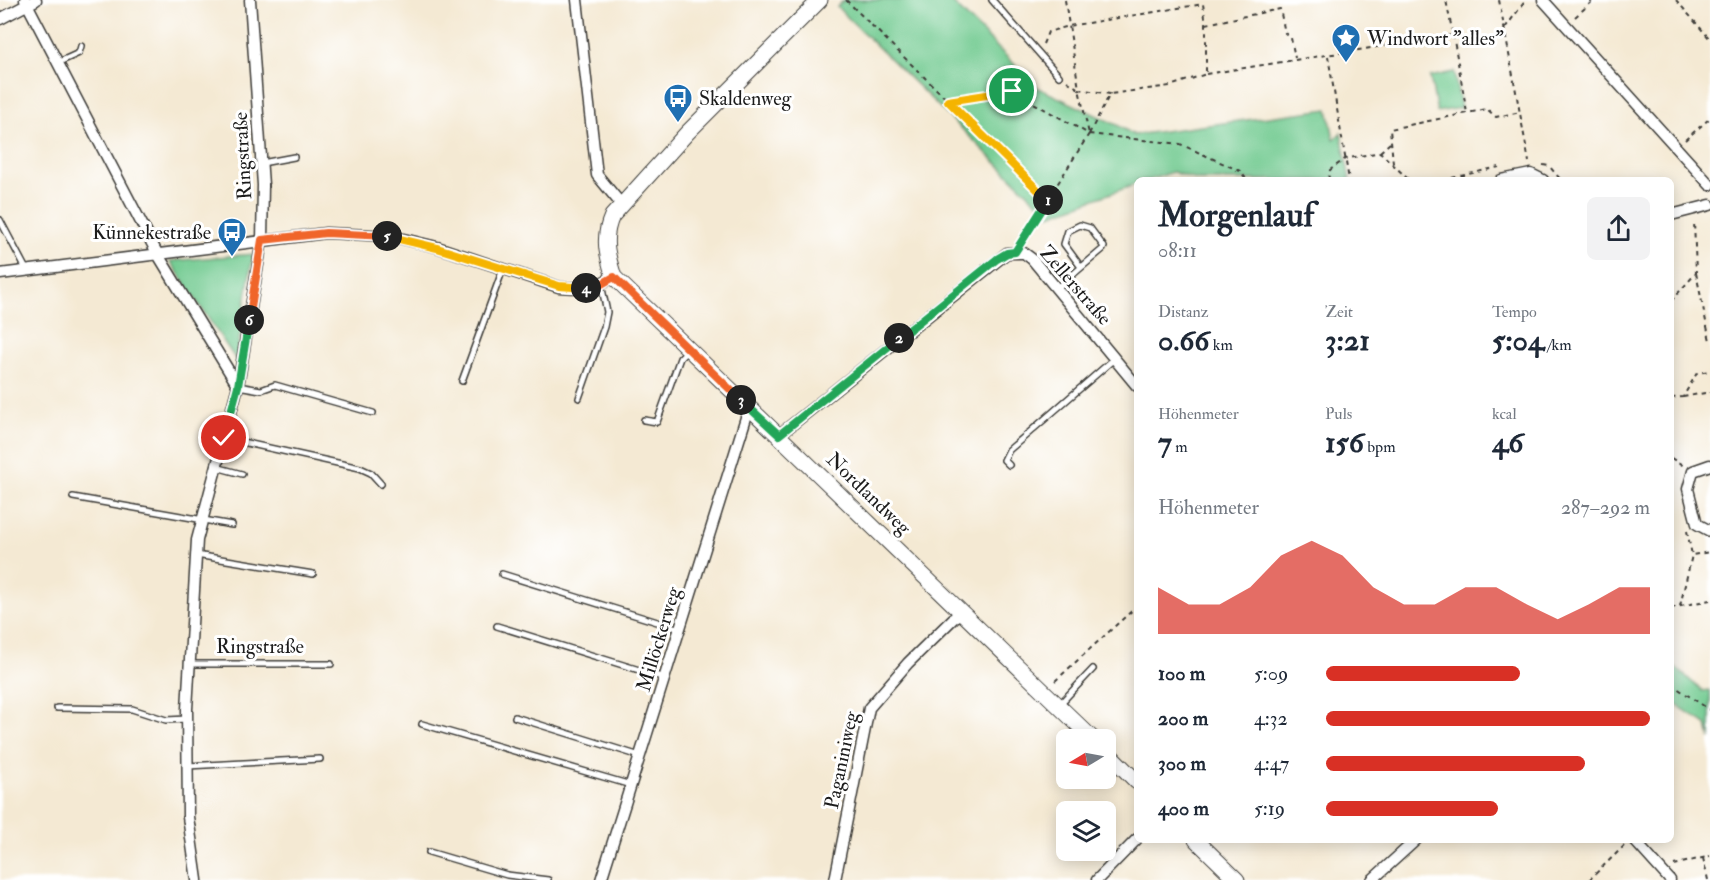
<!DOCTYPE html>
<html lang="de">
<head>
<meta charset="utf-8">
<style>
	:root { --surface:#fff; --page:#f2f2f3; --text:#1f2937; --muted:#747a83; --accent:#d93025 }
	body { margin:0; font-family:"IM FELL Double Pica",serif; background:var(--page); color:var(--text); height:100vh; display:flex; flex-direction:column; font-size:22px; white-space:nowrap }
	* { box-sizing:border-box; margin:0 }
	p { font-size:20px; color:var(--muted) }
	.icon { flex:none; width:33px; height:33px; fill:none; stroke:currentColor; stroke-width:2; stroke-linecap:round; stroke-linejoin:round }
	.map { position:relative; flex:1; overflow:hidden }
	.side { position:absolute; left:1134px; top:177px; width:540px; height:666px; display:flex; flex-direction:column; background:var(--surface); border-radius:9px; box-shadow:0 3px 15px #0003 }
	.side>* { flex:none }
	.needle { width:39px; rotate:260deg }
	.tools { position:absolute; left:1056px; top:729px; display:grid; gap:12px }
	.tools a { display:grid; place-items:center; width:60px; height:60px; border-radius:9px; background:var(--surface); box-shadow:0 3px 15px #0003; font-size:30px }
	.pin { position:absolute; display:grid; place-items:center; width:51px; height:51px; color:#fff; margin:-26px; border:3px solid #fff; border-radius:50%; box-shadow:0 2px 6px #0007 }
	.km { position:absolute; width:30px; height:30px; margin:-15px; border-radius:50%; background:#222; color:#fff; font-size:16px; line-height:30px; text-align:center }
	.round { display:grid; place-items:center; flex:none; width:63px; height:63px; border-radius:9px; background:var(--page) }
	.summary { display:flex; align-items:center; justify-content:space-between; height:102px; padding:0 24px }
	h1 { font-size:33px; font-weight:700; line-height:45px }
	.stats { display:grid; grid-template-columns:repeat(3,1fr); gap:9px; height:102px; padding:6px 24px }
	.stats div { display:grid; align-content:center }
	.stats b { font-size:30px; font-weight:700 }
	.stats small { font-size:16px; font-weight:400 }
	.stats p { font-size:16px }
	.chart { height:168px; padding:12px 24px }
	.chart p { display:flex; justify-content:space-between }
	.chart svg { width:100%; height:108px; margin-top:6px; fill:var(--accent); opacity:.7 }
	ul { padding:0 24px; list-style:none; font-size:20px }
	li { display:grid; grid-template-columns:96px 72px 1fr; align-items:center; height:45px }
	li i { height:15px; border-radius:8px; background:var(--accent) }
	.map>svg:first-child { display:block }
</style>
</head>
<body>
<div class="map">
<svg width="1710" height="880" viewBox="0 0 1710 880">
	<rect width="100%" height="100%" fill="#fff"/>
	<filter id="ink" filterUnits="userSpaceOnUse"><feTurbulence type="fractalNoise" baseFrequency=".0167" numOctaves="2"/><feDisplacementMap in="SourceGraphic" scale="12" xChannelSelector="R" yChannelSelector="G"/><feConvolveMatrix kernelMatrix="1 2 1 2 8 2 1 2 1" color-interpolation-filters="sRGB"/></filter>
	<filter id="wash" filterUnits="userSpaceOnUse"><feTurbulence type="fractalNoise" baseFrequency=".008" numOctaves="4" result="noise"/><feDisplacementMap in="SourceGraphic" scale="24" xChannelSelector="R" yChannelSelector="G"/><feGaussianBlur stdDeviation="1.35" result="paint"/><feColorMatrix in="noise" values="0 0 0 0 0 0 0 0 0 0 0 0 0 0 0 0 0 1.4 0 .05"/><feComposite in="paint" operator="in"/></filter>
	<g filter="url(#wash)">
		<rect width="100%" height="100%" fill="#f4e9d3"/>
		<path fill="#71ca90" stroke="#467356" stroke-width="1.5" d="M844,0H950L1038,88L1117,125L1134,135L1328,109L1334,139L1341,133L1350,180H1197L1173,172L1149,180H1137V184L1050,215L837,7Z
			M1454,72L1461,108L1437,112L1430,77Z
			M253,254L236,360L170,261Z
			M1671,663L1702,691L1710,690V739L1707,725L1671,701Z"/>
	</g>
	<g filter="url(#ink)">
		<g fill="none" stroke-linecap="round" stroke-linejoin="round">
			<g stroke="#3c3b37" stroke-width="8">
				<path id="lane" d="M992,0L1059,76
					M57,63L79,53L81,46
					M262,163L294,157
					M0,220L27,271
					M1057,288L1103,249L1104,247L1090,228L1080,225L1068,231L1064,244L1081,267
					M462,381L503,269
					M238,386L261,390L275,385L373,413
					M579,398L604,327L607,312L601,284
					M644,420L657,422L680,358L688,350
					M224,438L360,468L371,473L381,484
					M1009,465L1004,460L1009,450L1114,359
					M216,467L242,474
					M73,497L232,525
					M196,555L313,574
					M502,574L680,629
					M497,626L665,678
					M190,664H331
					M1059,705L1093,669
					M57,708L132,709L166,720L187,719
					M515,717L640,756
					M422,724L631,785
					M187,766L320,759
					M429,852L507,875L548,880"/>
			</g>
			<g stroke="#3c3b37" stroke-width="13">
				<path id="street" d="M25,0L157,253L238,386
					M577,0L597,175L621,204
					M1543,0L1710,185
					M0,19L36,0
					M1501,180L1531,174L1543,180
					M1671,215L1710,205
					M0,274L326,233L391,236L437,247L559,287C580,289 595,287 614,277
					M779,435L1007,253H1024L1032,259L1137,386
					M1710,465L1693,471L1688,489L1697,524L1710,531
					M1634,840L1670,880
					M197,880L188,817L187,709L197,540L238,386L262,240L263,185L250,0
					M601,880L749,408
					M835,880L869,708L908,663L961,611
					M1097,880L1137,839
					M1372,880L1416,840"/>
			</g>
			<g stroke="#3c3b37" stroke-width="17">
				<path id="secondary" d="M820,0L687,133L612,216C602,238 607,255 614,277L1094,740
					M1106,751L1137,782
					M1196,840L1237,880"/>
			</g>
			<path stroke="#3c3b37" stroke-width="2" stroke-dasharray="4.5 4.5" stroke-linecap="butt" d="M846,0L1048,199L1022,241
				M1065,0L1079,89L1110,94L1089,134
				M1499,0L1529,162
				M1676,0L1710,39
				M1575,17L1594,0
				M1206,24L1280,9L1285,33L1291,38L1295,58
				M1505,28L1526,0
				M1453,35L1467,113
				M1043,44L1048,32L1069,26L1203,4L1206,24V74L1170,86L1110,94
				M1328,56L1349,180
				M1206,74L1453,35L1446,0
				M1067,81L1079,89L1089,134
				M948,101L1012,91L1089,134L1048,199
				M1089,134L1180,144L1240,171L1247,180
				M1685,140L1710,118
				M1380,152L1391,142
				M1393,163L1390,129L1487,109L1496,117L1521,112
				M1543,165L1549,166L1561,180
				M1328,180L1330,170L1345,159L1380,152L1409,180
				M1443,180L1499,167
				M1696,273L1710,341
				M1671,301L1696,273L1694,221
				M1683,397L1710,392
				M1671,398L1683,397L1697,373L1710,371
				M1671,458L1684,466
				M1687,531L1692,555
				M1680,606L1692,555L1710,552
				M1671,608L1710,600
				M1055,681L1137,606
				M1671,684L1710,710
				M1703,858L1708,880
				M1674,865L1710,856
				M1589,880L1624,846"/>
			<use href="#lane" stroke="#fff" stroke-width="5"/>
			<use href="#street" stroke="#fff" stroke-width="10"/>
			<use href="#secondary" stroke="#fff" stroke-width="15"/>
		</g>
	</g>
	<g fill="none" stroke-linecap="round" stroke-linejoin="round" filter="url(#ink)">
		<g stroke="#fff" stroke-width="12">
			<path id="split-1" d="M1012,91L948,101L1048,200"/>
		</g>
		<g stroke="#fff" stroke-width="12">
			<path id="split-2" d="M899,338L997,259L1007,253L1015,252L1048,200"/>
		</g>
		<g stroke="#fff" stroke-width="12">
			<path id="split-3" d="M741,400L779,435L899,338"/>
		</g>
		<g stroke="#fff" stroke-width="12">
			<path id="split-4" d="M586,288L598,286L614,277L741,400"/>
		</g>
		<g stroke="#fff" stroke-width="12">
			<path id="split-5" d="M387,236L437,248L559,286L586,288"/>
		</g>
		<g stroke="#fff" stroke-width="12">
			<path id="split-6" d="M249,320L262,240L326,233L387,236"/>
		</g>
		<g stroke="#fff" stroke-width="12">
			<path id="split-7" d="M224,438L238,386L249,320"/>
		</g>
		<use href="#split-1" stroke="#f5b400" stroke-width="8"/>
		<use href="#split-2" stroke="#22a559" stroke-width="8"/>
		<use href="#split-3" stroke="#22a559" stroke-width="8"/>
		<use href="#split-4" stroke="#f0652b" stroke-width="8"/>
		<use href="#split-5" stroke="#f5b400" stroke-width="8"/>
		<use href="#split-6" stroke="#f0652b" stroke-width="8"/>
		<use href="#split-7" stroke="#22a559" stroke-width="8"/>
	</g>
	<defs>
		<g id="sight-pin" transform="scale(1.5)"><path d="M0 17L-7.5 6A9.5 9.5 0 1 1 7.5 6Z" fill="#1f6fb2" stroke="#fff"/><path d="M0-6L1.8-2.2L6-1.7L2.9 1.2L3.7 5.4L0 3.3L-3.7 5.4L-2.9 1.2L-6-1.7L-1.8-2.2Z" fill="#fff"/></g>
		<g id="bus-pin" transform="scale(1.5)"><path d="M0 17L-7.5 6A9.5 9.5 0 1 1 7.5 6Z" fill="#1f6fb2" stroke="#fff"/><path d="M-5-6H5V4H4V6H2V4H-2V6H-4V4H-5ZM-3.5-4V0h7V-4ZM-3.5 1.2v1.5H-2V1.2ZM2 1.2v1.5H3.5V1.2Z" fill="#fff"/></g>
	</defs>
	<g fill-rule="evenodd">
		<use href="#sight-pin" x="1346" y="38"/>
		<use href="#bus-pin" x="678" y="98"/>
		<use href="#bus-pin" x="232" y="232"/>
	</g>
	<g text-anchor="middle" stroke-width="6" stroke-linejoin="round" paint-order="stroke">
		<g font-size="20" fill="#1c1c1c" stroke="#fff" text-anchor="start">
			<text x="1367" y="45">Windwort "alles"</text>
			<text x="699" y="105">Skaldenweg</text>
			<text x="211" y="239" text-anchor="end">Künnekestraße</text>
		</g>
		<g font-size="20" fill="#1c1c1c" stroke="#fff">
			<text transform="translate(242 156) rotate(-93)" y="7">Ringstraße</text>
			<text transform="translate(1076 285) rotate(49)" y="7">Zellerstraße</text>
			<text transform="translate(869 493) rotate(44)" y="7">Nordlandweg</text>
			<text transform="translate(658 639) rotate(-73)" y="7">Millöckerweg</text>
			<text x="260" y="653">Ringstraße</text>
			<text transform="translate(841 760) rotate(-78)" y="7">Paganiniweg</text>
		</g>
	</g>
</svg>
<div class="tools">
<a><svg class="needle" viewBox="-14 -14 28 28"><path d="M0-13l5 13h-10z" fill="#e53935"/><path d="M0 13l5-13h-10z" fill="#747a83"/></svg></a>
<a><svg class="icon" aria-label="layers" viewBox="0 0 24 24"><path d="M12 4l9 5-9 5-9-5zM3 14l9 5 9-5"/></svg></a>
</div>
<div class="pin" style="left:1012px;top:91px;background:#1e9e55"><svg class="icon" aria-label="arrive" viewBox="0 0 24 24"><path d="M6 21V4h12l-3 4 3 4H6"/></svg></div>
<div class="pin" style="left:224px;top:438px;background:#d93025"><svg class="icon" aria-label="check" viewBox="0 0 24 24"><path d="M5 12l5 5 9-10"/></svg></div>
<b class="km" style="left:1048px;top:200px">1</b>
<b class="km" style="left:899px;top:338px">2</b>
<b class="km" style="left:741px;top:400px">3</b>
<b class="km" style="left:586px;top:288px">4</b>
<b class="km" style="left:387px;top:236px">5</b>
<b class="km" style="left:249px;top:320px">6</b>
<section class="side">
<div class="summary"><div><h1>Morgenlauf</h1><p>08:11</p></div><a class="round"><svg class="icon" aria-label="share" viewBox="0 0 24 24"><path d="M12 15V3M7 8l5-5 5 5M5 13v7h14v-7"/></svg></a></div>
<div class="stats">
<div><p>Distanz</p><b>0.66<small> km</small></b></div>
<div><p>Zeit</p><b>3:21</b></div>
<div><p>Tempo</p><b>5:04<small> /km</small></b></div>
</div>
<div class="stats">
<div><p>Höhenmeter</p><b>7<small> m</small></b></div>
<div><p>Puls</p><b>156<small> bpm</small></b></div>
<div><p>kcal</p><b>46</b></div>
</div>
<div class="chart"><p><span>Höhenmeter</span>287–292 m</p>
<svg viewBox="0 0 160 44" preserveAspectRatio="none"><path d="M0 44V25L10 32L20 32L30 25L40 12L50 6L60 12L70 25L80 32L90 32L100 25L110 25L120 32L130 38L140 32L150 25L160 25V44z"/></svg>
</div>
<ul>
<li><b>100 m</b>5:09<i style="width:60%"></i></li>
<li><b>200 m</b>4:32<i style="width:100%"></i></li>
<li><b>300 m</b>4:47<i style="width:80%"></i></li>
<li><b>400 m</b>5:19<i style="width:53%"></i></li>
</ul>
</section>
</div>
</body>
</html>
